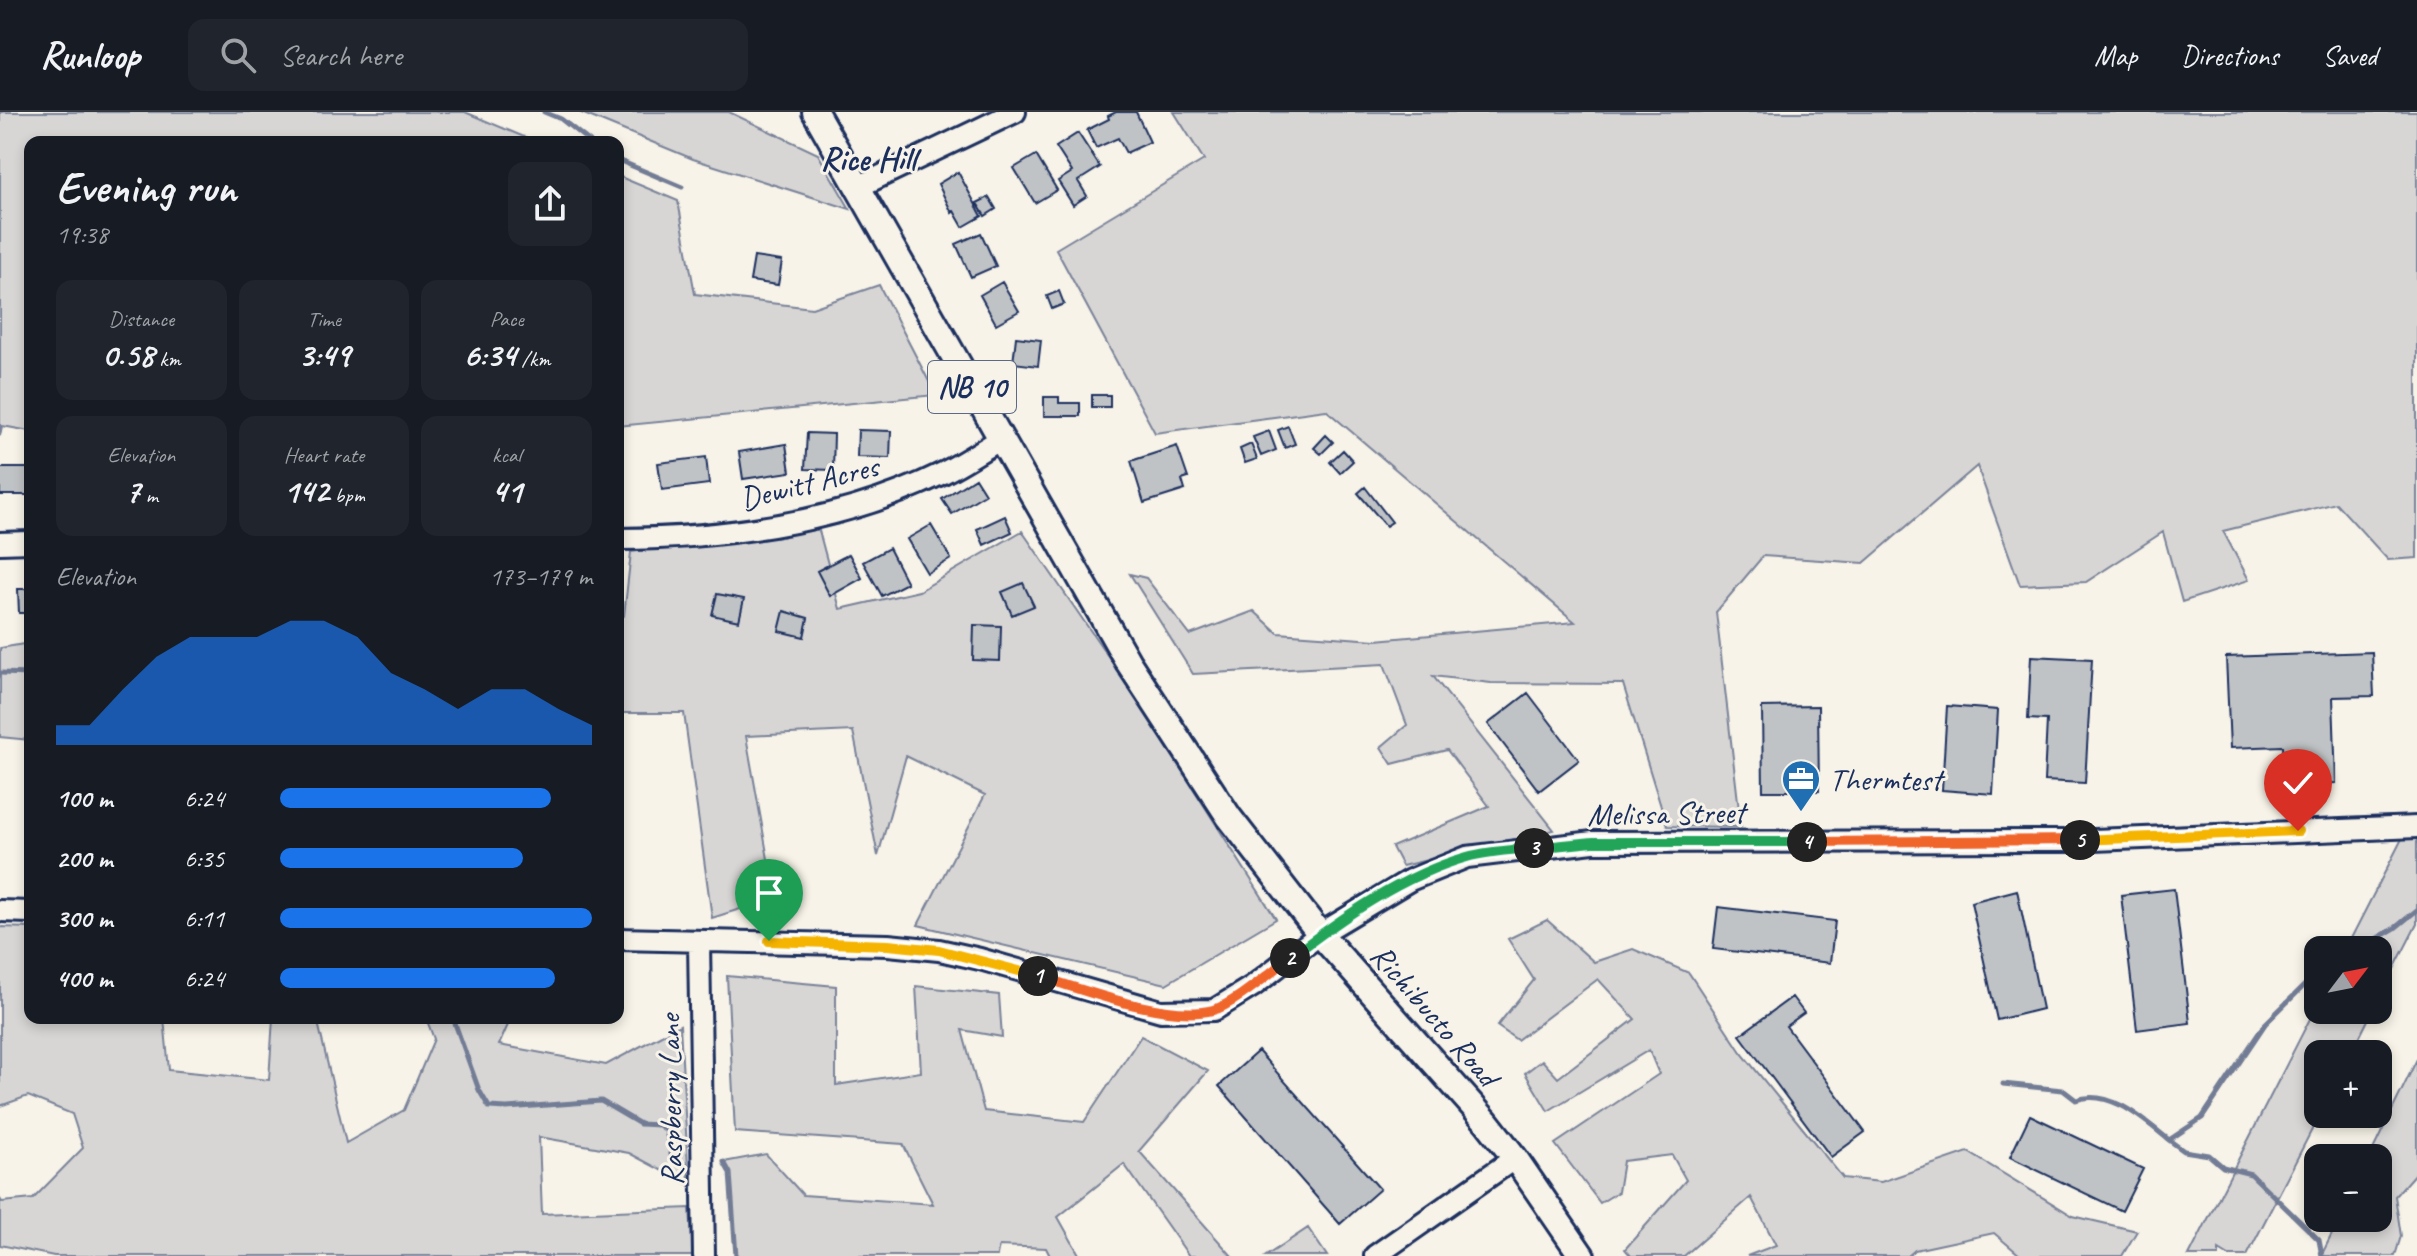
<!DOCTYPE html>
<html lang="en">
<head>
<meta charset="utf-8">
<style>
	:root { --surface:#171b24; --page:#20242c; --text:#f1f3f6; --muted:#9ea1a6; --line:#363941; --accent:#1a73e8 }
	body { margin:0; font-family:Caveat,sans-serif; background:var(--page); color:var(--text); height:100vh; display:flex; flex-direction:column; font-size:30px; white-space:nowrap }
	* { box-sizing:border-box; margin:0 }
	p { font-size:26px; color:var(--muted) }
	.icon { flex:none; width:44px; height:44px; fill:none; stroke:currentColor; stroke-width:2; stroke-linecap:round; stroke-linejoin:round }
	.map { position:relative; flex:1; overflow:hidden }
	.side { position:absolute; left:24px; top:24px; width:600px; height:888px; display:flex; flex-direction:column; background:var(--surface); border-radius:16px; box-shadow:0 4px 12px #0003 }
	.side>* { flex:none }
	.needle { width:52px; rotate:58deg }
	.fabs { position:absolute; left:2304px; top:824px; display:grid; gap:16px }
	.fabs a { display:grid; place-items:center; width:88px; height:88px; border-radius:16px; background:var(--surface); box-shadow:0 4px 12px #0003; font-size:40px }
	.pin { position:absolute; display:grid; place-items:center; width:68px; height:68px; color:#fff; margin:-82px -34px; border-radius:50% 50% 50% 0; rotate:-45deg; box-shadow:0 0 8px #0007 }
	.pin .icon { rotate:45deg }
	.km { position:absolute; width:40px; height:40px; margin:-20px; border-radius:50%; background:#222; color:#fff; font-size:22px; line-height:40px; text-align:center }
	.round { display:grid; place-items:center; flex:none; width:84px; height:84px; border-radius:16px; background:var(--page) }
	.summary { display:flex; align-items:center; justify-content:space-between; height:136px; padding:0 32px }
	h1 { font-size:44px; font-weight:600; line-height:60px }
	.stats { display:grid; grid-template-columns:repeat(3,1fr); gap:12px; height:136px; padding:8px 32px }
	.stats div { display:grid; align-content:center; border-radius:16px; background:var(--page); text-align:center }
	.stats b { font-size:34px; font-weight:600 }
	.stats small { font-size:22px; font-weight:400 }
	.stats p { font-size:22px }
	.chart { height:224px; padding:16px 32px }
	.chart p { display:flex; justify-content:space-between }
	.chart svg { width:100%; height:144px; margin-top:8px; fill:var(--accent); opacity:.7 }
	ul { padding:0 32px; list-style:none; font-size:26px }
	li { display:grid; grid-template-columns:128px 96px 1fr; align-items:center; height:60px }
	li i { height:20px; border-radius:10px; background:var(--accent) }
	header { display:flex; align-items:center; gap:48px; box-sizing:border-box; height:112px; padding:0 40px; background:var(--surface); border-bottom:2px solid var(--line) }
	header strong { font-size:38px }
	nav { display:flex; gap:44px; margin-inline-start:auto; font-size:28px }
	.search { width:560px; height:72px; background:var(--page); display:flex; align-items:center; gap:20px; box-sizing:border-box; padding:0 28px; border-radius:16px; color:var(--muted); font-size:30px }
	.map>svg:first-child { display:block }
</style>
</head>
<body>
<header>
<strong>Runloop</strong>
<div class="search"><svg class="icon" aria-label="search" viewBox="0 0 24 24"><circle cx="10" cy="10" r="6"/><path d="M15 15l6 6"/></svg>Search here</div>
<nav><a>Map</a><a>Directions</a><a>Saved</a></nav>
</header>
<div class="map">
<svg width="2417" height="1144" viewBox="0 0 2417 1144">
	<rect width="100%" height="100%" fill="#f7f3e8"/>
	<filter id="ink" filterUnits="userSpaceOnUse"><feTurbulence type="fractalNoise" baseFrequency=".0125" numOctaves="2"/><feDisplacementMap in="SourceGraphic" scale="16" xChannelSelector="R" yChannelSelector="G"/><feConvolveMatrix kernelMatrix="1 2 1 2 8 2 1 2 1" color-interpolation-filters="sRGB"/></filter>
	<g filter="url(#ink)">
		<path fill="#d7d6d4" stroke="#798299" stroke-width="2" d="M0,0H465L536,30H30V319L2,314L0,324Z
			M579,0H729L818,42L850,97L693,47Z
			M1174,0H2417V446L2388,448L2336,391L2223,419L2249,468L2182,490L2163,420L2086,470L2020,473L1977,354L1864,451L1763,444L1716,500L1741,715L1667,714L1623,572L1491,571L1433,564L1554,718L1402,754L1392,735L1489,694L1447,638L1392,652L1381,635L1407,613L1384,552L1193,562L1130,462L1146,466L1190,523L1254,499L1278,521L1376,528L1575,510L1326,298L1155,321L1056,137L1204,48Z
			M618,64L678,89L695,182L812,196L879,173L936,283L618,314Z
			M818,415L840,497L919,479L1022,419L1125,569L1276,807L1166,872L918,813L985,683L906,644L878,744L853,619L746,624L775,786L712,806L684,601H618V505L624,504L631,440Z
			M30,531V628L0,625V536Z
			M2408,715H2417V812L2378,888V838H2345Z
			M1547,808L1594,850L1633,837L1689,861L1741,940L1843,1066L1881,1070L1968,1040L2073,1104L2137,1119L2122,1144H2021L1994,1121L1915,1138L1908,1144H1747L1776,1133L1751,1085L1684,1144H1631L1625,1137L1686,1068L1672,1043L1623,1049L1618,1080L1600,1091L1555,1032L1659,962L1649,938L1548,999L1525,961L1542,948L1558,966L1635,907L1598,867L1517,928L1497,914L1534,868L1508,827Z
			M0,815L30,816V906H164L169,958L269,968L273,906H317L346,1031L404,998L434,927L426,906H511L499,933L606,953L680,913L689,1073L629,1041L539,1025L542,1102L690,1096L693,1144H54L0,1133V1087L2,1090L33,1087L83,1036L72,1002L28,984L0,994Z
			M727,864L836,874V973L921,960L916,874L999,883L1002,925L962,918L984,999L1084,1010L1141,924L1208,959L1139,1039L1232,1144H1189L1124,1052L1058,1105L1080,1144H1050L1046,1136L999,1134L997,1144H736L730,1061L724,1050L766,1042L803,1083L933,1092L903,1032L735,1020Z
			M2318,891V898H2373L2351,942H2318L2320,1002L2247,1144H2229L2219,1138V1144H2189Z
			M2417,947V1059L2395,1084L2401,1124L2395,1144H2321L2340,1106H2378V1046H2369Z
			M1308,1116L1327,1144H1266Z"/>
		<g fill="none" stroke-linecap="round" stroke-linejoin="round">
			<path stroke="#727c95" stroke-width="5" d="M544,0L561,7L590,30
				M618,48L682,75
				M0,561L30,562
				M2357,838L2395,816L2417,798
				M453,906L479,978L489,995L507,996L601,989L640,1012L659,1013L666,1018L672,1047L677,1052
				M2003,972L2063,978L2076,988C2110,976 2144,1008 2169,1028L2202,1006L2265,912L2318,860
				M2169,1028L2184,1039L2209,1043L2223,1055L2251,1062L2319,1128L2322,1144
				M724,1050L730,1061L736,1144"/>
		</g>
		<path fill="#c0c3c5" stroke="#1b2f5e" stroke-width="2" d="M1116,0H1136L1150,30L1126,41L1118,26L1096,36L1087,18L1109,7L1108,4Z
			M1078,21L1100,55L1078,69L1087,84L1073,93L1058,69L1072,60L1056,35Z
			M1036,43L1057,78L1035,91L1014,56Z
			M958,60L982,104L963,115L954,99L952,101L938,72Z
			M989,85L996,97L985,104L977,91Z
			M981,121L996,154L971,165L956,132Z
			M754,145L782,149L778,173L750,169Z
			M1002,170L1019,199L996,212L980,183Z
			M1059,179L1064,192L1052,197L1047,184Z
			M1016,225L1041,228L1038,254L1013,251Z
			M1092,283H1110V295H1092Z
			M1044,285H1059V291H1080V304H1044Z
			M1288,314L1295,332L1285,336L1278,318Z
			M858,318L891,319L890,346L857,345Z
			M1269,319L1276,338L1261,344L1253,325Z
			M807,321L834,322L833,358L805,357Z
			M1326,323L1333,330L1321,342L1314,336Z
			M786,332L790,360L743,367L739,340Z
			M1251,332L1257,347L1245,351L1240,337Z
			M1177,334L1188,366L1182,368L1185,378L1144,391L1131,349Z
			M1343,338L1353,349L1340,361L1330,350Z
			M706,345L709,372L662,378L658,351Z
			M0,356H30V383H0Z
			M975,366L985,382L952,402L942,387Z
			M1365,375L1392,410L1386,414L1358,381Z
			M1005,404L1012,420L984,433L977,417Z
			M931,413L951,447L927,461L907,427Z
			M889,436L907,471L882,484L863,450Z
			M849,442L862,466L830,484L817,459Z
			M1023,471L1034,494L1012,503L1002,480Z
			M18,477H30V501H19Z
			M717,482L744,487L739,509L712,503Z
			M784,499L808,506L804,525L779,519Z
			M974,513L1001,514L1000,549L973,548Z
			M2372,540L2374,584L2333,585L2336,671L2285,673L2283,634L2230,636L2226,545Z
			M2031,544L2092,547L2085,671L2044,669L2047,608L2028,607Z
			M1528,581L1579,648L1539,679L1488,612Z
			M1818,594L1819,679H1763L1762,595Z
			M1947,594L1998,598L1993,682L1942,678Z
			M2174,777L2190,911L2137,918L2121,783Z
			M2017,778L2042,897L1997,908L1971,790Z
			M1718,795L1835,809L1830,851L1713,837Z
			M1792,885L1804,901L1786,914L1865,1020L1831,1045L1740,923Z
			M1258,939L1380,1077L1340,1112L1219,974Z
			M2030,1003L2143,1057L2122,1099L2010,1045Z"/>
		<g fill="none" stroke-linecap="round" stroke-linejoin="round">
			<g stroke="#1b2f5e" stroke-width="26">
				<path id="minor" d="M858,75L1015,0
					M618,427C727,426 844,410 943,361C963,351 982,338 1001,327
					M0,431L30,430
					M0,799L30,800
					M618,827L888,833L939,838L980,847L1161,899L1214,898L1253,874L1320,822L1410,768L1467,745L1593,730L2069,729L2417,715
					M699,830L704,1144
					M1375,1144L1515,1046"/>
			</g>
			<g stroke="#1b2f5e" stroke-width="30">
				<path id="major" d="M815,0L1128,550L1229,705L1320,822L1486,1009L1515,1046L1582,1144"/>
			</g>
			<use href="#minor" stroke="#f7f3e8" stroke-width="20"/>
			<use href="#major" stroke="#f7f3e8" stroke-width="24"/>
		</g>
	</g>
	<g fill="none" stroke-linecap="round" stroke-linejoin="round" filter="url(#ink)">
		<g stroke="#fff" stroke-width="16">
			<path id="split-1" d="M769,829L888,833L939,838L1038,864"/>
		</g>
		<g stroke="#fff" stroke-width="16">
			<path id="split-2" d="M1038,864C1085,878 1166,910 1213,898C1233,893 1272,859 1290,846"/>
		</g>
		<g stroke="#fff" stroke-width="16">
			<path id="split-3" d="M1290,846C1341,806 1403,763 1467,745C1488,739 1513,738 1534,736"/>
		</g>
		<g stroke="#fff" stroke-width="16">
			<path id="split-4" d="M1534,736L1593,730H1807"/>
		</g>
		<g stroke="#fff" stroke-width="16">
			<path id="split-5" d="M1807,730L2080,728"/>
		</g>
		<g stroke="#fff" stroke-width="16">
			<path id="split-6" d="M2080,728L2298,719"/>
		</g>
		<use href="#split-1" stroke="#f5b400" stroke-width="10"/>
		<use href="#split-2" stroke="#f0652b" stroke-width="10"/>
		<use href="#split-3" stroke="#22a559" stroke-width="10"/>
		<use href="#split-4" stroke="#22a559" stroke-width="10"/>
		<use href="#split-5" stroke="#f0652b" stroke-width="10"/>
		<use href="#split-6" stroke="#f5b400" stroke-width="10"/>
	</g>
	<defs>
		<g id="office-pin" transform="scale(2)"><path d="M0 17L-7.5 6A9.5 9.5 0 1 1 7.5 6Z" fill="#1f6fb2" stroke="#f7f3e8"/><path d="M-6-3h4V-5.5h4V-3h4V5H-6ZM-1-4.5V-3h2v-1.5ZM-6 0V1H6V0Z" fill="#fff"/></g>
	</defs>
	<g fill-rule="evenodd">
		<use href="#office-pin" x="1801" y="667"/>
	</g>
	<g text-anchor="middle" stroke-width="6" stroke-linejoin="round" paint-order="stroke">
		<rect fill="#f7f3e8" stroke="#5d6a87" stroke-width="2" x="928" y="249" width="88" height="52" rx="6"/>
		<g font-size="30" font-weight="bold" fill="#1b2f5e">
			<text x="972" y="285">NB 10</text>
		</g>
		<g font-size="32" fill="#1b2f5e" stroke="#f7f3e8">
			<text transform="translate(809 370) rotate(-14)" y="11">Dewitt Acres</text>
			<text transform="translate(1666 701) rotate(-1)" y="11">Melissa Street</text>
			<text transform="translate(1435 903) rotate(49)" y="11">Richibucto Road</text>
			<text transform="translate(670 988) rotate(-91)" y="11">Raspberry Lane</text>
		</g>
		<g font-size="32" fill="#1b2f5e" stroke="#f7f3e8" text-anchor="start">
			<text x="1829" y="678">Thermtest</text>
		</g>
		<g font-size="34" font-weight="bold" fill="#1b2f5e" stroke="#f7f3e8">
			<text x="868" y="58">Rice Hill</text>
		</g>
	</g>
</svg>
<div class="fabs">
<a><svg class="needle" viewBox="-14 -14 28 28"><path d="M0-13l5 13h-10z" fill="#e53935"/><path d="M0 13l5-13h-10z" fill="#9ea1a6"/></svg></a>
<a>+</a>
<a>−</a>
</div>
<div class="pin" style="left:769px;top:829px;background:#1e9e55"><svg class="icon" aria-label="arrive" viewBox="0 0 24 24"><path d="M6 21V4h12l-3 4 3 4H6"/></svg></div>
<div class="pin" style="left:2298px;top:719px;background:#d93025"><svg class="icon" aria-label="check" viewBox="0 0 24 24"><path d="M5 12l5 5 9-10"/></svg></div>
<b class="km" style="left:1038px;top:864px">1</b>
<b class="km" style="left:1290px;top:846px">2</b>
<b class="km" style="left:1534px;top:736px">3</b>
<b class="km" style="left:1807px;top:730px">4</b>
<b class="km" style="left:2080px;top:728px">5</b>
<section class="side">
<div class="summary"><div><h1>Evening run</h1><p>19:38</p></div><a class="round"><svg class="icon" aria-label="share" viewBox="0 0 24 24"><path d="M12 15V3M7 8l5-5 5 5M5 13v7h14v-7"/></svg></a></div>
<div class="stats">
<div><p>Distance</p><b>0.58<small> km</small></b></div>
<div><p>Time</p><b>3:49</b></div>
<div><p>Pace</p><b>6:34<small> /km</small></b></div>
</div>
<div class="stats">
<div><p>Elevation</p><b>7<small> m</small></b></div>
<div><p>Heart rate</p><b>142<small> bpm</small></b></div>
<div><p>kcal</p><b>41</b></div>
</div>
<div class="chart"><p><span>Elevation</span>173–179 m</p>
<svg viewBox="0 0 160 44" preserveAspectRatio="none"><path d="M0 44V38L10 38L20 27L30 17L40 11L50 11L60 11L70 6L80 6L90 11L100 22L110 27L120 33L130 27L140 27L150 33L160 38V44z"/></svg>
</div>
<ul>
<li><b>100 m</b>6:24<i style="width:87%"></i></li>
<li><b>200 m</b>6:35<i style="width:78%"></i></li>
<li><b>300 m</b>6:11<i style="width:100%"></i></li>
<li><b>400 m</b>6:24<i style="width:88%"></i></li>
</ul>
</section>
</div>
</body>
</html>
